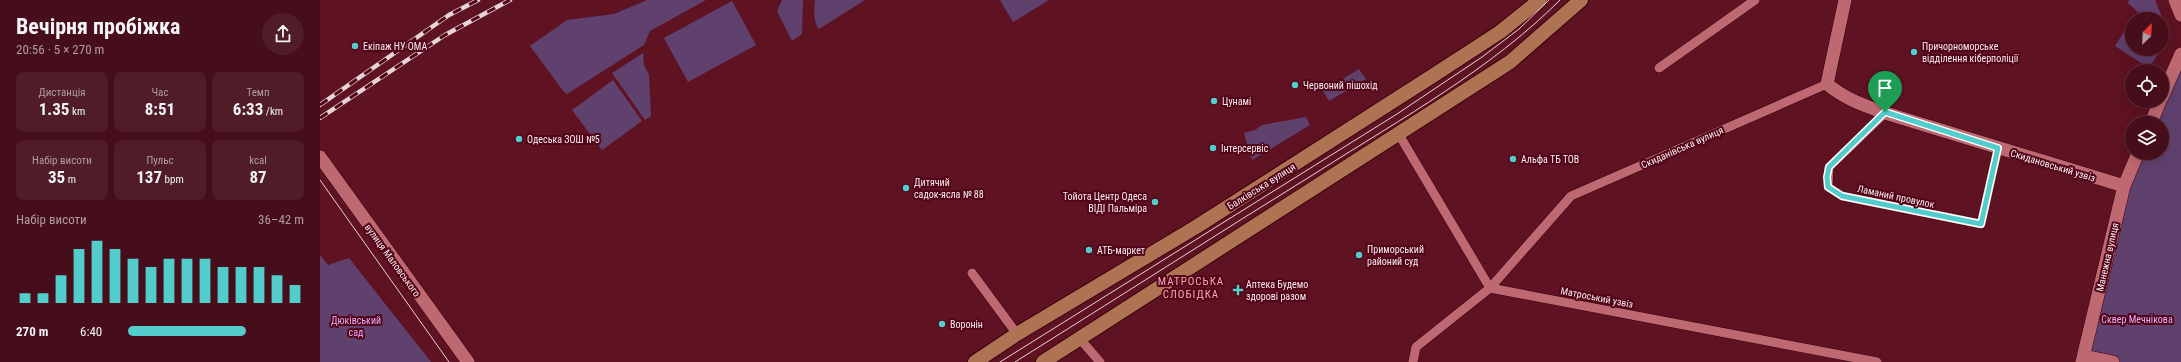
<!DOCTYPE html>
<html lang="uk">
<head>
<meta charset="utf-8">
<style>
	:root { --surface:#460e1a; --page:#501c27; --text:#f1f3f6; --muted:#b09ca2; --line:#5e2e39; --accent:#52cdcc }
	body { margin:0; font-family:"Roboto Condensed",sans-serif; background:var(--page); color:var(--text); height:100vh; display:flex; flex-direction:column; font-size:15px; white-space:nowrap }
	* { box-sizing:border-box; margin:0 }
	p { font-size:13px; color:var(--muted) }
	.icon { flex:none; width:22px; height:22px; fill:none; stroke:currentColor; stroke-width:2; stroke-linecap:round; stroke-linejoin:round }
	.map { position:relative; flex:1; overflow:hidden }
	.panel { display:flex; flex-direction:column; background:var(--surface); width:320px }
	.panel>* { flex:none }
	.needle { width:26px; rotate:24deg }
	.tools { position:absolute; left:1805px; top:12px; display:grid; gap:8px }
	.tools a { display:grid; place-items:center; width:44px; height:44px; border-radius:50%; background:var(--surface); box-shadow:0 4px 16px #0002,0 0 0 1px var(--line); font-size:20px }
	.pin { position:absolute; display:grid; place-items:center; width:34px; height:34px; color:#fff; margin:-41px -17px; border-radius:50% 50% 50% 0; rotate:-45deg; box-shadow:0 0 4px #0007 }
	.pin .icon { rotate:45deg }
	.round { display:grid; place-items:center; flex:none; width:42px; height:42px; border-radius:21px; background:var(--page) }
	.head { display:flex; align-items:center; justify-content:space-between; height:68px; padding:0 16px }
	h1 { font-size:22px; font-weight:700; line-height:30px }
	.figures { display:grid; grid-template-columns:repeat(3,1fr); gap:6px; height:68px; padding:4px 16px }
	.figures div { display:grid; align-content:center; border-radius:8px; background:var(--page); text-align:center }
	.figures b { font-size:17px; font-weight:700 }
	.figures small { font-size:11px; font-weight:400 }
	.figures p { font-size:11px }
	.chart { height:112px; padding:8px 16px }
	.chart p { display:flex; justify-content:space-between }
	.chart svg { width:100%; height:72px; margin-top:4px; stroke:var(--accent); stroke-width:6 }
	ul { padding:0 16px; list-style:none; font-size:13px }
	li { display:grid; grid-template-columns:64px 48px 1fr; align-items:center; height:30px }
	li i { height:10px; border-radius:5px; background:var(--accent) }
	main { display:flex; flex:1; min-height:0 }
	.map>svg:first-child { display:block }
</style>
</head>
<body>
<main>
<section class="panel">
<div class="head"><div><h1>Вечірня пробіжка</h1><p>20:56 · 5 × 270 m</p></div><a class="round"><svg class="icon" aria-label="share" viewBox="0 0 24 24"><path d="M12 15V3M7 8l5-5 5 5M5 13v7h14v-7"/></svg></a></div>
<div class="figures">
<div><p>Дистанція</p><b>1.35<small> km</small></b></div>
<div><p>Час</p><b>8:51</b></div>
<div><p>Темп</p><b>6:33<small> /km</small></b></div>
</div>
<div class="figures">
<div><p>Набір висоти</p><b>35<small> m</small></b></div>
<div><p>Пульс</p><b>137<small> bpm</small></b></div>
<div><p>kcal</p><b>87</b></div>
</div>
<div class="chart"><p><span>Набір висоти</span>36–42 m</p>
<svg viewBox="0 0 160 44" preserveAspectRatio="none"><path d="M5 44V38M15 44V38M25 44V27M35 44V11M45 44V6M55 44V11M65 44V17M75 44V22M85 44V17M95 44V17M105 44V17M115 44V22M125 44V22M135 44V22M145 44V27M155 44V33"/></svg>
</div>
<ul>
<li><b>270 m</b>6:40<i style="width:67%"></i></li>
</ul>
</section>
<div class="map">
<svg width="1861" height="362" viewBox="0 0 1861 362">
	<rect width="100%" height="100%" fill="#5e1222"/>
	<path fill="#60416e" d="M327,0H386L330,31L324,45L247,94L244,92L210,46L247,20L294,14Z
		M462,0H483L482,34L472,41L457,11Z
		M495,0H545L499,29C493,21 494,10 495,0Z
		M680,0H729L693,22Z
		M1810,0H1835L1849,35L1844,38L1842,36V19H1825L1807,2Z
		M412,1L436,45L368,82L344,38Z
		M1807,27L1812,30V49H1841L1829,68L1795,46Z
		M323,53L324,65L329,75L331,116L325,120L292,73Z
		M1861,54V362H1793L1764,356L1818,153H1842V123H1831Z
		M1039,69L1046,79L1009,101L1003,91Z
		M293,80L322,121L282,150L252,110Z
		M986,117L990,125L932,160L924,133L935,130L942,125Z
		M0,255L8,265L29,258L111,362H0Z"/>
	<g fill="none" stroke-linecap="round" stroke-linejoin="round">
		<g stroke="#3a010e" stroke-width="10">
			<path id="street" d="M1339,68L1435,0
				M1565,113L1509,167L1508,187L1522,196L1661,224L1678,148
				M1078,133L1170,288L1557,362
				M652,273L697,334
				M760,339L780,362
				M1093,362L1096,347L1170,288L1251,196L1507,84"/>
		</g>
		<g stroke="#3a010e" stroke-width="14">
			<path id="secondary" d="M1525,0L1507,84C1525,99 1543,105 1565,113L1804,186
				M1855,0L1861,15
				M1842,97L1861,54
				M1831,123L1840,101
				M0,157L148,362
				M1764,356L1793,362
				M1762,362L1804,186L1818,153"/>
		</g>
		<g stroke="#3a010e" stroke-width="16">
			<path id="primary" d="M655,362L697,334L876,227L1114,75L1180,32L1220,0
				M723,362L1190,62L1261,0"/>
		</g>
		<use href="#street" stroke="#be6971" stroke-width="9"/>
		<use href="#secondary" stroke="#be6971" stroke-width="13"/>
		<use href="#primary" stroke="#ad7352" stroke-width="14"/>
		<path stroke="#e6d4d7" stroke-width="1" d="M0,180L129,362
			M680,362L1077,114L1162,57L1199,29L1229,0
			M695,362C796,299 897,234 999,171C1082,118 1170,70 1240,0"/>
		<g stroke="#e6d4d7" stroke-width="4.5">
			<path id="rail" d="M0,105L129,15L158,0
				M0,118L125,35L190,0"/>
		</g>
		<use href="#rail" stroke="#520418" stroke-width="3" stroke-dasharray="9" stroke-linecap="butt"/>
	</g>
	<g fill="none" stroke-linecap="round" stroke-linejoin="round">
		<g stroke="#fff" stroke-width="8">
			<path id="route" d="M1565,112L1678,148L1661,224L1522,196L1508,187L1507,177L1509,167Z"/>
		</g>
		<use href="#route" stroke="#52cdcc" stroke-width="5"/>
	</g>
	<g fill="#52cdcc" stroke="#520418" stroke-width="1.5">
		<circle cx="35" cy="46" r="4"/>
		<circle cx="1594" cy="52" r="4"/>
		<circle cx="975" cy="85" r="4"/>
		<circle cx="894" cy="101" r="4"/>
		<circle cx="199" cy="139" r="4"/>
		<circle cx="893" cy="148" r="4"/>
		<circle cx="1193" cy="159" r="4"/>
		<circle cx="586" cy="188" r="4"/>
		<circle cx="835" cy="202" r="4"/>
		<circle cx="769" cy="250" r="4"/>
		<circle cx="1039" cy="255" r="4"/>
		<path d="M916 284h4v4h4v4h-4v4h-4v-4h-4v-4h4z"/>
		<circle cx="622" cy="324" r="4"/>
	</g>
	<g text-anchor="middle" stroke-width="4" stroke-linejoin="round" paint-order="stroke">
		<g font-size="10" fill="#f8eeef" stroke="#520418" text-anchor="start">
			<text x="43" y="50">Екіпаж НУ ОМА</text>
			<text x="1602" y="50">Причорноморське<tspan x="1602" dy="12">відділення кіберполіції</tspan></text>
			<text x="983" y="89">Червоний пішохід</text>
			<text x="902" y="105">Цунамі</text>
			<text x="207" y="143">Одеська ЗОШ №5</text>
			<text x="901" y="152">Інтерсервіс</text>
			<text x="1201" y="163">Альфа ТБ ТОВ</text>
			<text x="594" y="186">Дитячий<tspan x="594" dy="12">садок-ясла № 88</tspan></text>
			<text x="827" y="200" text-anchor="end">Тойота Центр Одеса<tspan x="827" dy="12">ВІДІ Пальміра</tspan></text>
			<text x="1047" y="253">Приморський<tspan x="1047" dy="12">районий суд</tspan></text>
			<text x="777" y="254">АТБ-маркет</text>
			<text x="926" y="288">Аптека Будемо<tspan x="926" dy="12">здорові разом</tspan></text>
			<text x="630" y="328">Воронін</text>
		</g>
		<g font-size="10" fill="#f8eeef" stroke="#520418">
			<text transform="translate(1362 147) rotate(-24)" y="4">Скиданівська вулиця</text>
			<text transform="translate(1733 165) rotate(17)" y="4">Скидановський узвіз</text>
			<text transform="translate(941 186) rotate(-32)" y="4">Балківська вулиця</text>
			<text transform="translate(1576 196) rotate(12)" y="4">Ламаний провулок</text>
			<text transform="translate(1787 257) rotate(-77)" y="4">Манежна вулиця</text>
			<text transform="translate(73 260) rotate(54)" y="4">вулиця Маловського</text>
			<text transform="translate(1277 297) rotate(11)" y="4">Матроський узвіз</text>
		</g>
		<g font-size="10" fill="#e3b2fb" stroke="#520418">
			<text x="1817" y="323">Сквер Мечнікова</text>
			<text x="36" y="324">Дюківський<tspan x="36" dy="12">сад</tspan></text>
		</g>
		<g font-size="11" letter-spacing="1" fill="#f5acb1" stroke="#520418">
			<text x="871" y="285">МАТРОСЬКА<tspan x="871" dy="13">СЛОБІДКА</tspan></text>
		</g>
	</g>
</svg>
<div class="tools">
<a><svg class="needle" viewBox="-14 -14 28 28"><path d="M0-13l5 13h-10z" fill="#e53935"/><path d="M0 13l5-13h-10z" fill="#b09ca2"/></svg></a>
<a><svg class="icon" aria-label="locate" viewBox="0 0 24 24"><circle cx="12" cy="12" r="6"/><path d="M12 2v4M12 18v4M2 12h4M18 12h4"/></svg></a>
<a><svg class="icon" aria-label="layers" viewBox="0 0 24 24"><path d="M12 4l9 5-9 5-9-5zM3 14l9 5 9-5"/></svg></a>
</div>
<div class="pin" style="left:1565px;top:112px;background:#1e9e55"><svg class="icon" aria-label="arrive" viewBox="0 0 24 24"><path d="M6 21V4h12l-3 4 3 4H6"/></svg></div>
</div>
</main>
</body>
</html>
